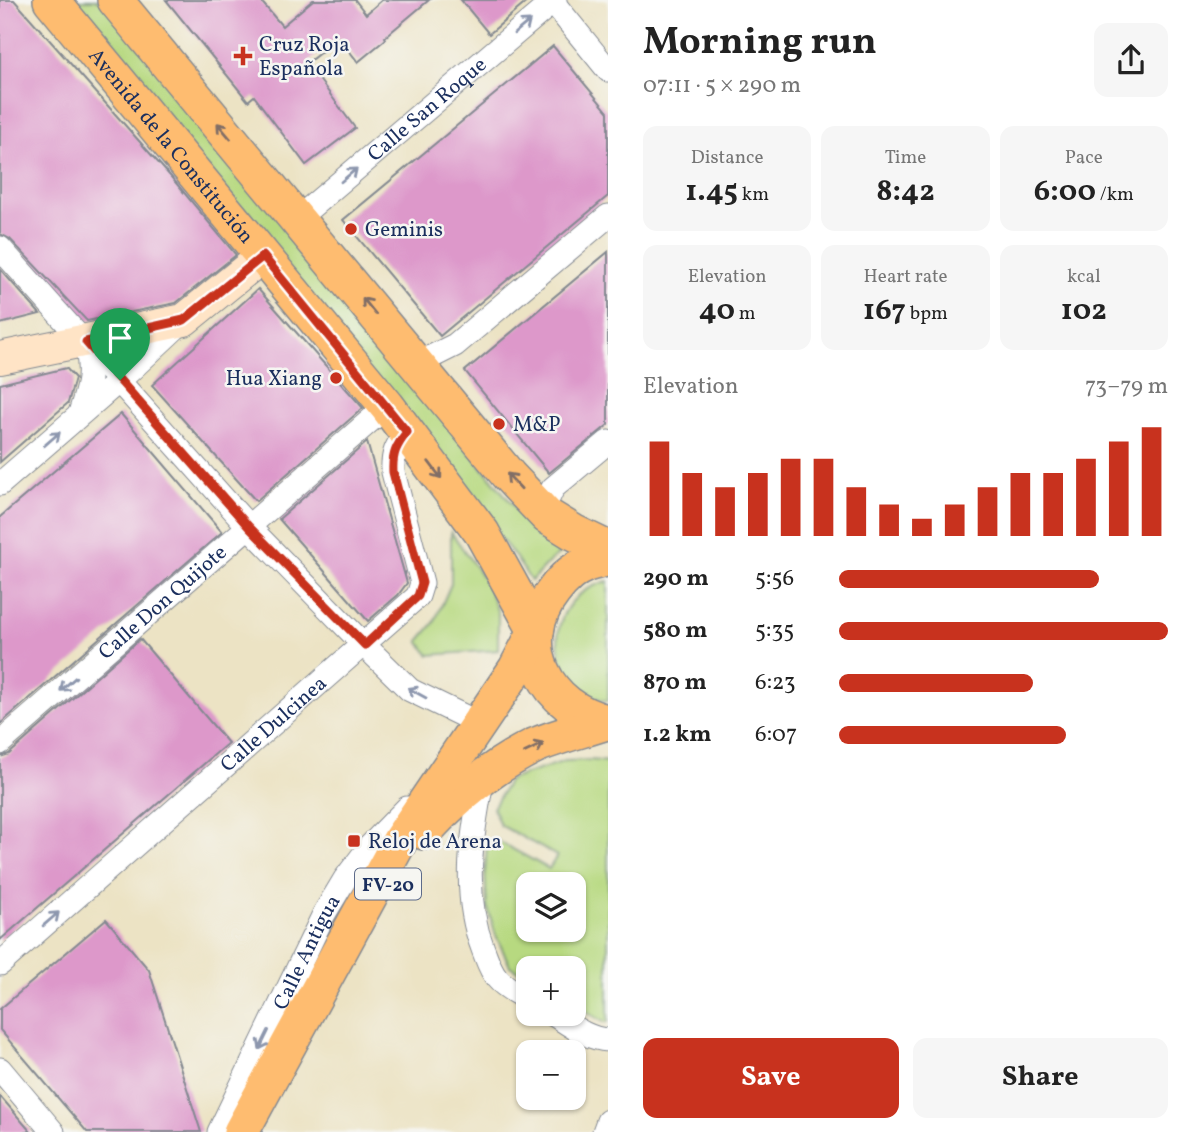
<!DOCTYPE html>
<html lang="en">
<head>
<meta charset="utf-8">
<style>
	:root { --surface:#fff; --page:#f6f6f6; --text:#222; --muted:#767676; --accent:#c8321e }
	body { margin:0; font-family:Vollkorn,serif; background:var(--page); color:var(--text); height:100vh; display:flex; flex-direction:column; font-size:26px; white-space:nowrap }
	* { box-sizing:border-box; margin:0 }
	p { font-size:23px; color:var(--muted) }
	.icon { flex:none; width:38px; height:38px; fill:none; stroke:currentColor; stroke-width:2; stroke-linecap:round; stroke-linejoin:round }
	.map { position:relative; flex:1; overflow:hidden }
	.side { display:flex; flex-direction:column; background:var(--surface); width:595px }
	.side>* { flex:none }
	.fabs { position:absolute; left:516px; top:872px; display:grid; gap:14px }
	.fabs a { display:grid; place-items:center; width:70px; height:70px; border-radius:14px; background:var(--surface); box-shadow:0 2px 5px #0004; font-size:35px }
	.pin { position:absolute; display:grid; place-items:center; width:60px; height:60px; color:#fff; margin:-72px -30px; border-radius:50% 50% 50% 0; rotate:-45deg; box-shadow:0 0 7px #0007 }
	.pin .icon { rotate:45deg }
	.round { display:grid; place-items:center; flex:none; width:74px; height:74px; border-radius:14px; background:var(--page) }
	.headline { display:flex; align-items:center; justify-content:space-between; height:119px; padding:0 35px }
	h1 { font-size:38px; font-weight:700; line-height:52px }
	.metrics { display:grid; grid-template-columns:repeat(3,1fr); gap:10px; height:119px; padding:7px 35px }
	.metrics div { display:grid; align-content:center; border-radius:14px; background:var(--page); text-align:center }
	.metrics b { font-size:30px; font-weight:700 }
	.metrics small { font-size:19px; font-weight:400 }
	.metrics p { font-size:19px }
	.chart { height:196px; padding:14px 35px }
	.chart p { display:flex; justify-content:space-between }
	.chart svg { width:100%; height:126px; margin-top:7px; stroke:var(--accent); stroke-width:6 }
	.primary-button { display:flex; gap:14px; margin-top:auto; padding:14px 35px }
	.primary-button a { flex:1; height:80px; border-radius:14px; background:var(--accent); color:#fff; font-size:28px; font-weight:700; line-height:80px; text-align:center }
	.primary-button a+a { background:var(--page); color:var(--text) }
	ul { padding:0 35px; list-style:none; font-size:23px }
	li { display:grid; grid-template-columns:112px 84px 1fr; align-items:center; height:52px }
	li i { height:18px; border-radius:9px; background:var(--accent) }
	main { display:flex; flex:1; min-height:0 }
	.map>svg:first-child { display:block }
</style>
</head>
<body>
<main>
<div class="map">
<svg width="608" height="1132" viewBox="0 0 608 1132">
	<rect width="100%" height="100%" fill="#f6f6f2"/>
	<filter id="ink" filterUnits="userSpaceOnUse"><feTurbulence type="fractalNoise" baseFrequency=".0143" numOctaves="2"/><feDisplacementMap in="SourceGraphic" scale="14" xChannelSelector="R" yChannelSelector="G"/><feConvolveMatrix kernelMatrix="1 2 1 2 8 2 1 2 1" color-interpolation-filters="sRGB"/></filter>
	<filter id="wash" filterUnits="userSpaceOnUse"><feTurbulence type="fractalNoise" baseFrequency=".00686" numOctaves="4" result="noise"/><feDisplacementMap in="SourceGraphic" scale="28" xChannelSelector="R" yChannelSelector="G"/><feGaussianBlur stdDeviation="1.57" result="paint"/><feColorMatrix in="noise" values="0 0 0 0 0 0 0 0 0 0 0 0 0 0 0 0 0 1.4 0 .05"/><feComposite in="paint" operator="in"/></filter>
	<g filter="url(#wash)">
		<rect width="100%" height="100%" fill="#ece3c4"/>
		<path fill="#b7d980" stroke="#69846f" stroke-width="2" fill-rule="evenodd" d="M67,0H101L517,510L539,531L564,550L548,563L531,581L514,555Z
			M451,532L486,582L498,613V650L429,655L419,641L434,623L451,584Z
			M608,581V701C568,695 546,647 565,612C574,595 590,586 608,581Z
			M591,760L608,762V1022H604L574,1004V968H528V977L510,966L496,936L487,906L485,873L487,843L498,841L549,869L557,856L500,825L493,808L509,780L565,761ZM528,884H574V929H528Z"/>
		<g id="blocks">
			<path fill="#dd98ca" d="M0,0H14L171,177L236,255L176,303L87,321L10,239L0,234Z
				M166,0H260L282,26L313,0H355L366,14L382,0H429L385,37L386,39L358,62L339,38L307,63L355,128L306,165L254,96L248,101Z
				M461,0H529L489,34Z
				M553,46L608,112V196L440,336L343,220Z
				M608,252V425L549,473L465,371Z
				M0,269L40,314L0,324Z
				M258,289L363,408L256,501L152,385Z
				M66,368L75,378L68,403L0,462V384Z
				M121,414L222,532L0,724V517Z
				M367,442L407,583L398,595L368,621L279,519Z
				M140,639L228,743L0,940V757L9,754Z
				M106,919L149,970L201,1132H87L0,1030V1009Z
				M0,1096L31,1132H0Z"/>
		</g>
	</g>
	<g filter="url(#ink)">
		<use href="#blocks" fill-opacity="0" stroke="#848991" stroke-width="2"/>
		<g fill="none" stroke-linecap="round" stroke-linejoin="round">
			<g stroke="#848991" stroke-width="25">
				<g id="street">
					<path d="M551,0L608,70"/>
					<path id="s1" d="M297,219L555,0"/>
					<path d="M0,248L249,527L364,645L410,690L478,723"/>
					<path d="M414,361L431,357L455,345L608,216"/>
					<path d="M80,413C90,383 92,374 86,342"/>
					<path d="M0,484L120,380L183,321"/>
					<path d="M547,516L545,505L553,488L608,442"/>
					<path id="s2" d="M0,743L387,406"/>
					<path d="M483,776C472,834 461,892 483,949C487,959 490,970 497,978C505,988 518,993 528,1000"/>
					<path id="s3" d="M0,964L418,596L422,583L393,472C392,454 396,446 407,432"/>
					<path d="M551,1013C569,1024 587,1039 608,1040"/>
					<path d="M0,1069L53,1132"/>
					<path id="s4" d="M219,1132L324,914L345,879L370,846L407,808"/>
					<path d="M604,1132L608,1121"/>
				</g>
			</g>
			<g stroke="#848991" stroke-width="34">
				<path id="secondary" d="M0,358L184,320L263,256"/>
			</g>
			<g stroke="#848991" stroke-width="38">
				<g id="primary">
					<path id="s5" d="M51,0L387,406L482,533L536,631"/>
					<path d="M115,0L509,476L547,516L573,532L608,549"/>
					<path d="M608,559C601,560 594,562 587,564C574,569 562,580 554,591C512,644 546,709 608,722"/>
					<path d="M424,832C455,797 492,767 534,746C557,736 583,730 606,722"/>
					<path d="M241,1132L400,840L516,669L536,631"/>
				</g>
			</g>
			<use href="#street" stroke="#fff" stroke-width="23"/>
			<use href="#secondary" stroke="#ffe4c6" stroke-width="32"/>
			<use href="#primary" stroke="#febc70" stroke-width="35"/>
		</g>
		<defs><path id="oneway-shaft" d="M-6 0H5M1.5-3L5.5 0L1.5 3" fill="none" stroke-width="1.6" stroke-linecap="round" stroke-linejoin="round" transform="scale(1.75)"/></defs>
		<g stroke="#8d97ae">
			<use href="#oneway-shaft" transform="translate(522 27) rotate(-40)"/>
			<use href="#oneway-shaft" transform="translate(349 175) rotate(-40)"/>
			<use href="#oneway-shaft" transform="translate(52 439) rotate(-41)"/>
			<use href="#oneway-shaft" transform="translate(68 684) rotate(139)"/>
			<use href="#oneway-shaft" transform="translate(417 693) rotate(-151)"/>
			<use href="#oneway-shaft" transform="translate(51 919) rotate(-41)"/>
			<use href="#oneway-shaft" transform="translate(264 1040) rotate(116)"/>
		</g>
		<g stroke="#816e66">
			<use href="#oneway-shaft" transform="translate(224 131) rotate(-130)"/>
			<use href="#oneway-shaft" transform="translate(369 306) rotate(-129)"/>
			<use href="#oneway-shaft" transform="translate(435 470) rotate(53)"/>
			<use href="#oneway-shaft" transform="translate(514 481) rotate(-133)"/>
			<use href="#oneway-shaft" transform="translate(534 748) rotate(-25)"/>
		</g>
	</g>
	<g fill="none" stroke-linecap="round" stroke-linejoin="round" filter="url(#ink)">
		<g stroke="#fff" stroke-width="14">
			<path id="route" d="M263,256L407,432C396,446 392,454 393,472L422,583L418,596L365,645L249,527L86,342L184,320Z"/>
		</g>
		<use href="#route" stroke="#c8321e" stroke-width="9"/>
	</g>
	<g fill="#c8321e" stroke="#f6f6f2" stroke-width="2.5">
		<path d="M239.5 45.5h7v7h7v7h-7v7h-7v-7h-7v-7h7z"/>
		<circle cx="351" cy="229" r="7"/>
		<circle cx="336" cy="378" r="7"/>
		<circle cx="499" cy="424" r="7"/>
		<rect x="347" y="834" width="14" height="14" rx="3.5"/>
	</g>
	<g text-anchor="middle" stroke-width="5" stroke-linejoin="round" paint-order="stroke">
		<rect fill="#f6f6f2" stroke="#5d6b8a" stroke-width="2" x="355" y="868.5" width="66" height="31" rx="5"/>
		<g font-size="19" font-weight="bold" fill="#1b2f5e">
			<text x="388" y="891">FV-20</text>
		</g>
		<g font-size="21" fill="#1b2f5e" stroke="#f6f6f2" text-anchor="start">
			<text x="259" y="51">Cruz Roja<tspan x="259" dy="24">Española</tspan></text>
			<text x="365" y="236">Geminis</text>
			<text x="322" y="385" text-anchor="end">Hua Xiang</text>
			<text x="513" y="431">M&amp;P</text>
			<text x="368" y="848">Reloj de Arena</text>
		</g>
		<g font-size="21" fill="#1b2f5e" stroke="#f6f6f2">
			<text dy="7" stroke="none"><textPath href="#s1" startOffset="170">Calle San Roque</textPath></text>
			<text dy="7" stroke="none"><textPath href="#s5" startOffset="189">Avenida de la Constitución</textPath></text>
			<text dy="7" stroke="none"><textPath href="#s2" startOffset="215">Calle Don Quijote</textPath></text>
			<text dy="7" stroke="none"><textPath href="#s3" startOffset="364">Calle Dulcinea</textPath></text>
			<text dy="7" stroke="none"><textPath href="#s4" startOffset="200">Calle Antigua</textPath></text>
		</g>
	</g>
</svg>
<div class="fabs">
<a><svg class="icon" aria-label="layers" viewBox="0 0 24 24"><path d="M12 4l9 5-9 5-9-5zM3 14l9 5 9-5"/></svg></a>
<a>+</a>
<a>−</a>
</div>
<div class="pin" style="left:120px;top:380px;background:#1e9e55"><svg class="icon" aria-label="arrive" viewBox="0 0 24 24"><path d="M6 21V4h12l-3 4 3 4H6"/></svg></div>
</div>
<section class="side">
<div class="headline"><div><h1>Morning run</h1><p>07:11 · 5 × 290 m</p></div><a class="round"><svg class="icon" aria-label="share" viewBox="0 0 24 24"><path d="M12 15V3M7 8l5-5 5 5M5 13v7h14v-7"/></svg></a></div>
<div class="metrics">
<div><p>Distance</p><b>1.45<small> km</small></b></div>
<div><p>Time</p><b>8:42</b></div>
<div><p>Pace</p><b>6:00<small> /km</small></b></div>
</div>
<div class="metrics">
<div><p>Elevation</p><b>40<small> m</small></b></div>
<div><p>Heart rate</p><b>167<small> bpm</small></b></div>
<div><p>kcal</p><b>102</b></div>
</div>
<div class="chart"><p><span>Elevation</span>73–79 m</p>
<svg viewBox="0 0 160 44" preserveAspectRatio="none"><path d="M5 44V11M15 44V22M25 44V27M35 44V22M45 44V17M55 44V17M65 44V27M75 44V33M85 44V38M95 44V33M105 44V27M115 44V22M125 44V22M135 44V17M145 44V11M155 44V6"/></svg>
</div>
<ul>
<li><b>290 m</b>5:56<i style="width:79%"></i></li>
<li><b>580 m</b>5:35<i style="width:100%"></i></li>
<li><b>870 m</b>6:23<i style="width:59%"></i></li>
<li><b>1.2 km</b>6:07<i style="width:69%"></i></li>
</ul>
<div class="primary-button"><a>Save</a><a>Share</a></div>
</section>
</main>
</body>
</html>
